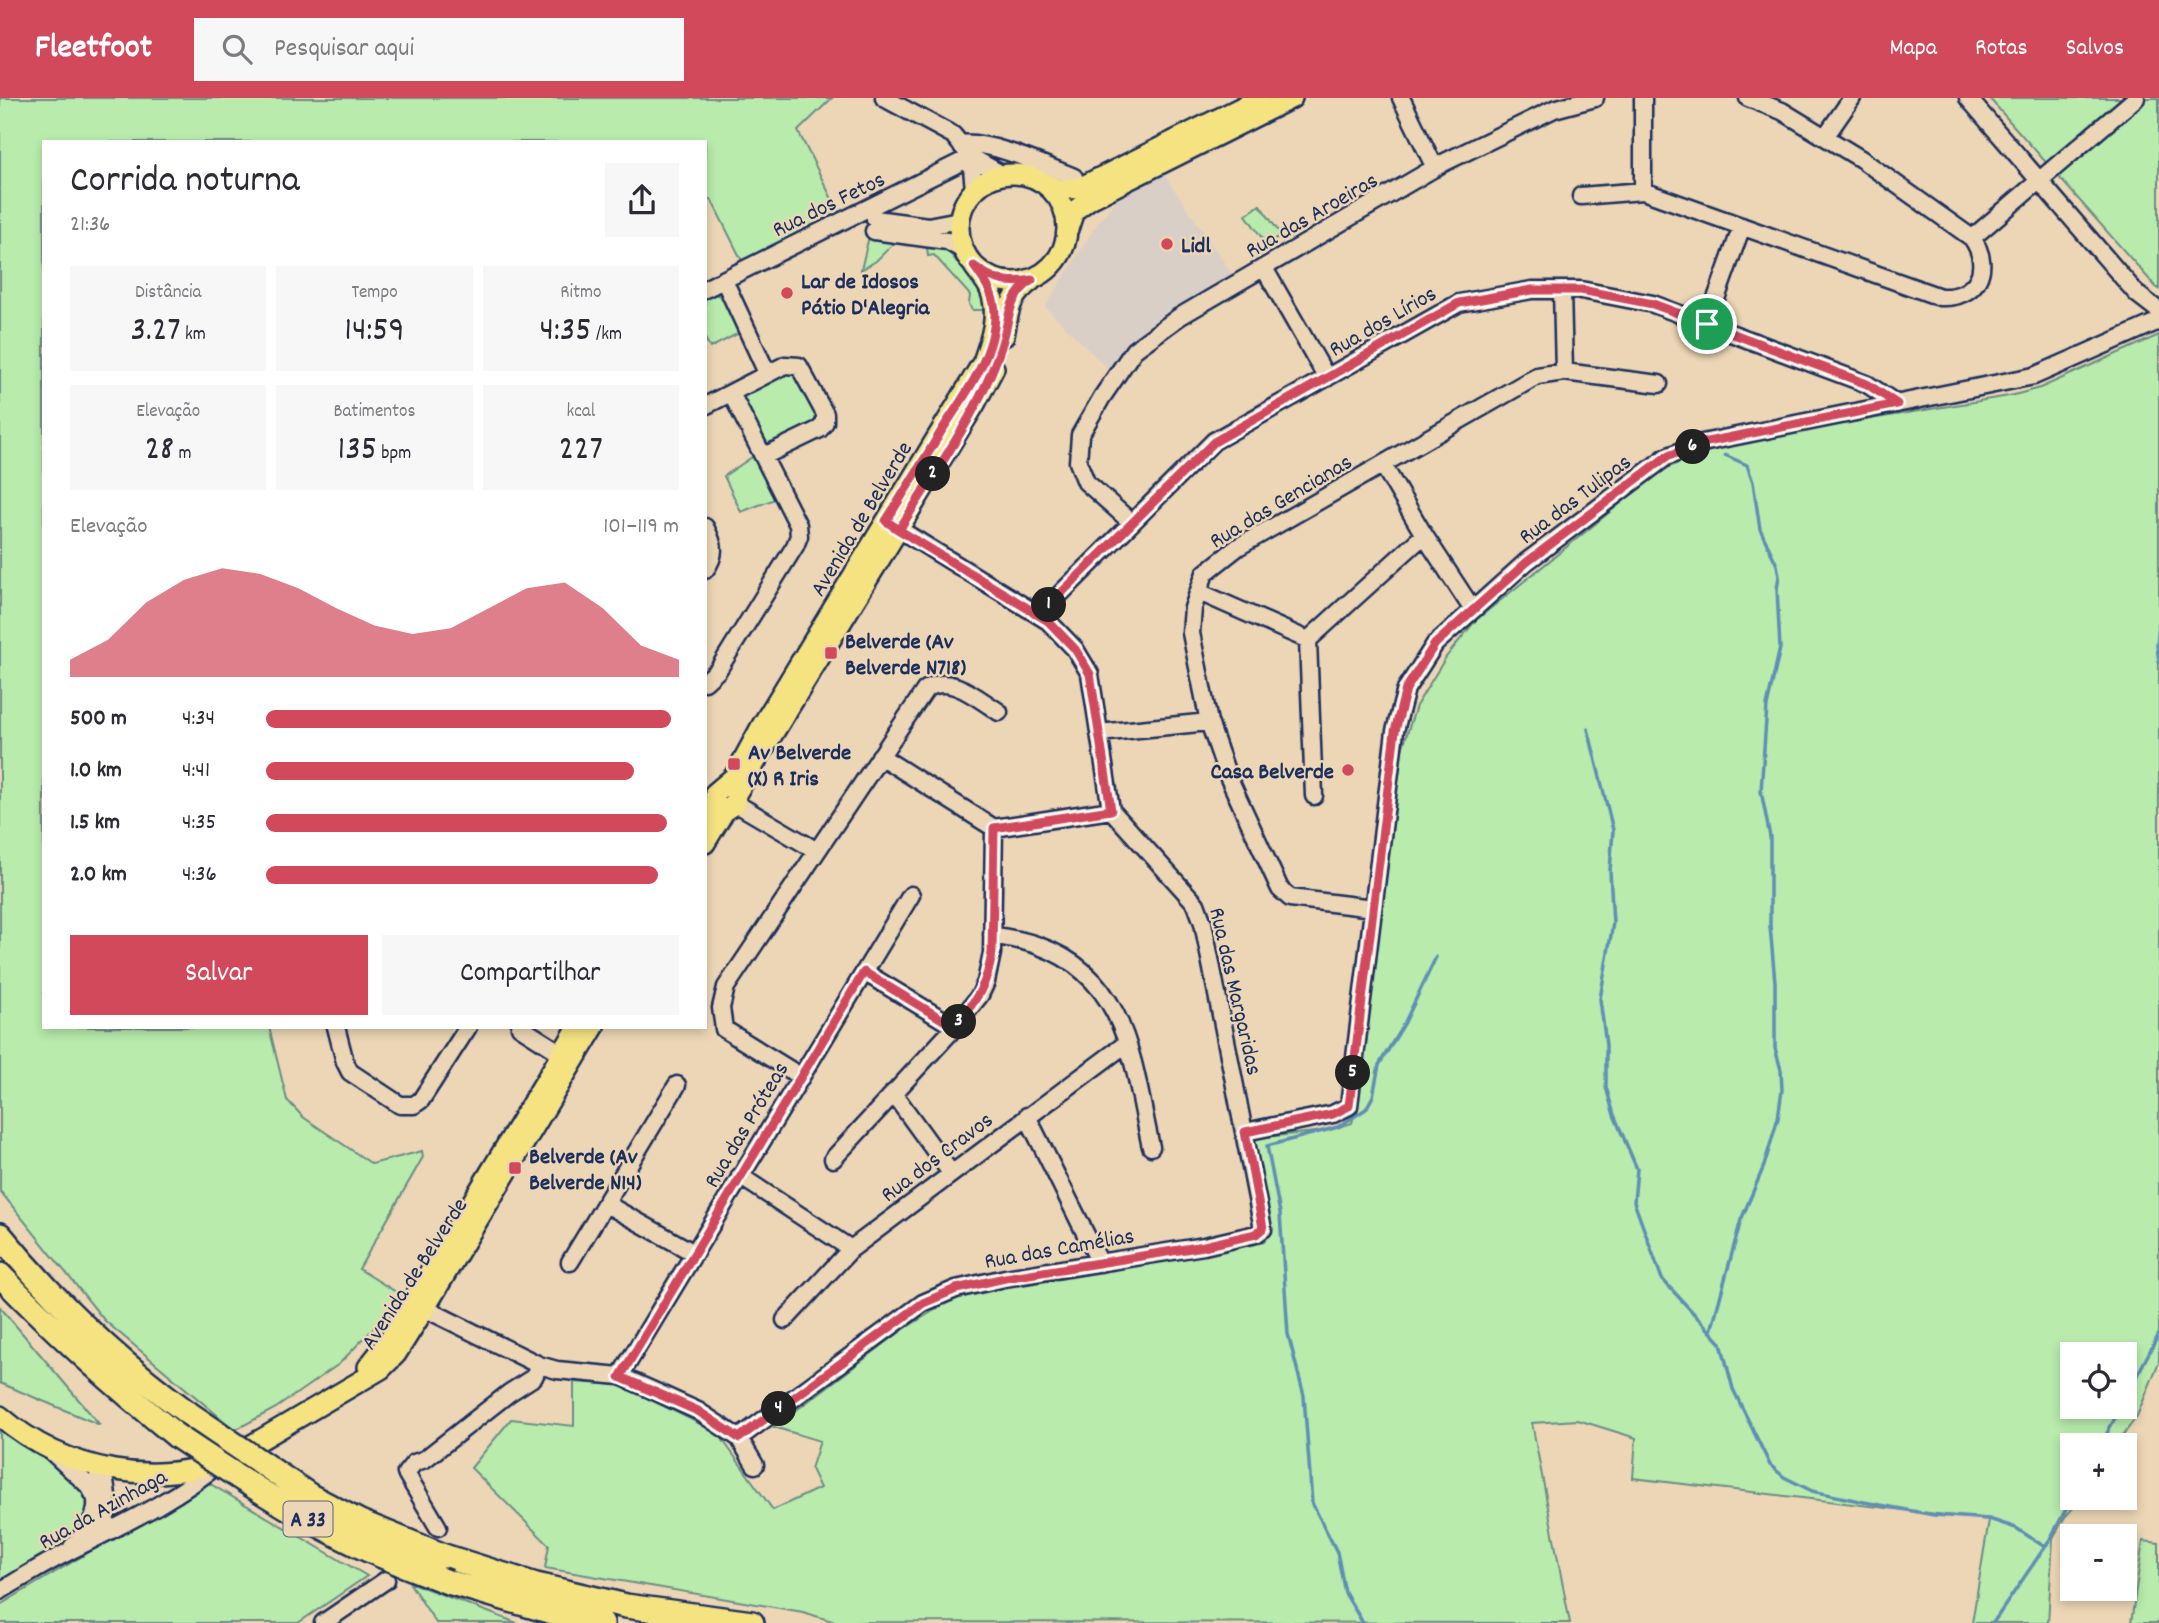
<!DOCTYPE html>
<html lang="pt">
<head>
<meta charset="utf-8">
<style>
	:root { --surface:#fff; --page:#f7f7f7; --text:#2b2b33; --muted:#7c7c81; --accent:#d1495b }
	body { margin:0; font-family:Dekko,sans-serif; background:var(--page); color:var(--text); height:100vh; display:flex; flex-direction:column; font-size:26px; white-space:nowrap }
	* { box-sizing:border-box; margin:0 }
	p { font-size:23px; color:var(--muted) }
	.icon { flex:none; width:38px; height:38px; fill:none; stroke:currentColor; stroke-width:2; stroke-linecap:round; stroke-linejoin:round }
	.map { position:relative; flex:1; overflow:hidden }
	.panel { position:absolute; left:42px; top:42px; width:665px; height:889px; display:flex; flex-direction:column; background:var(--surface); border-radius:0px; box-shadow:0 4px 10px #0003 }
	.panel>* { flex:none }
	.buttons { position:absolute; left:2060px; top:1244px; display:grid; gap:14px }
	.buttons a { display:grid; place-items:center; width:77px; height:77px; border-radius:0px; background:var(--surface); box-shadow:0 4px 10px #0003; font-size:35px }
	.pin { position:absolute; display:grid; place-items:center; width:60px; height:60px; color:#fff; margin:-30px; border:4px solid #fff; border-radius:50%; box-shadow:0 2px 7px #0007 }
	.km { position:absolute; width:35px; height:35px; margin:-18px; border-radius:50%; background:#222; color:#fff; font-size:19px; line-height:35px; text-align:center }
	.round { display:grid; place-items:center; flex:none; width:74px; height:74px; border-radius:0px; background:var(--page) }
	.head { display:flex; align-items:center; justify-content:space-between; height:119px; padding:0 28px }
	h1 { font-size:38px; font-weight:600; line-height:52px }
	.metrics { display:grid; grid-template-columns:repeat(3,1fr); gap:10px; height:119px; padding:7px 28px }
	.metrics div { display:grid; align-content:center; border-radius:0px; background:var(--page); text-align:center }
	.metrics b { font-size:35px; font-weight:600 }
	.metrics small { font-size:19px; font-weight:400 }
	.metrics p { font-size:19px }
	.chart { height:196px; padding:14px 28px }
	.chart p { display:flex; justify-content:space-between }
	.chart svg { width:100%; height:126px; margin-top:7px; fill:var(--accent); opacity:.7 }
	.button { display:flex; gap:14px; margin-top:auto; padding:14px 28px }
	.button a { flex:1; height:80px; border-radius:0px; background:var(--accent); color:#fff; font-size:28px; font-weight:600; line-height:80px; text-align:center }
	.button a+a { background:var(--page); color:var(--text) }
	ul { padding:0 28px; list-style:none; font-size:23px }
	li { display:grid; grid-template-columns:112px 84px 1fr; align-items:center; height:52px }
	li i { height:18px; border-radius:9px; background:var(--accent) }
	header { display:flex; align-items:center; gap:42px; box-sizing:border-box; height:98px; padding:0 35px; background:var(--accent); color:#fff }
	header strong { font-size:33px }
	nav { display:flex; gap:38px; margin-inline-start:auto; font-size:24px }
	.search { width:490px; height:63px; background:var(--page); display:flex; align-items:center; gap:18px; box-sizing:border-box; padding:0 24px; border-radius:0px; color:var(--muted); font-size:26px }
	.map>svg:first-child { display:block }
</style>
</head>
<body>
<header>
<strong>Fleetfoot</strong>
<div class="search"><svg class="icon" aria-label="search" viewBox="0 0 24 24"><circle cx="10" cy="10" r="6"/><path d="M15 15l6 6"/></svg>Pesquisar aqui</div>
<nav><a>Mapa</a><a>Rotas</a><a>Salvos</a></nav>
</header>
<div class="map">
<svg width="2159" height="1525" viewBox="0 0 2159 1525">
	<rect width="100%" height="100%" fill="#ecd6b5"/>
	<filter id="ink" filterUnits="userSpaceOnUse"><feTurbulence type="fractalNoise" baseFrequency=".0143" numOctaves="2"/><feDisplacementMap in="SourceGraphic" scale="14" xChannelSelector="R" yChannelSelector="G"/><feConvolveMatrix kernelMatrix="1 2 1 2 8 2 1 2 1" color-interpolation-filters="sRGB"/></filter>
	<g filter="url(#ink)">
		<path fill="#d9cfc6" d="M1163,75L1236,182L1127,248L1109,272L1045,209L1093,132L1115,103Z"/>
		<path fill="#b8ebac" stroke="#6a8d85" stroke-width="2" fill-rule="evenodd" d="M0,0H832L798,33L840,117L744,167L711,101L705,103V44H44V929H269L287,1002L303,1019L372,1066L422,1053L423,1059L359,1171L404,1199L339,1266L276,1310L235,1332L104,1222L0,1093Z
			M1989,0H2159V191L2156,189Z
			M1260,107L1281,137L1267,147L1246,117Z
			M869,138L920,145L895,144L876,163L861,172Z
			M930,147C953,151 951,159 965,174C969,179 978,183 981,190C984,196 984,205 986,212H972L969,206L970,197L934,157L928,158L927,150Z
			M711,194L724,200L741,234L710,250L705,240V196Z
			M2159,237V1264L2137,1318L2116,1347L2072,1348V1400H2082L2065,1419L2053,1440L2048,1525H1972L1989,1422L1633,1380L1636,1340L1578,1322L1532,1325L1570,1525L835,1524L803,1514L545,1470L549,1447L471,1370L511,1321L574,1328V1284L620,1287L717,1334L773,1412L820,1390L811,1371L820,1343L774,1329L904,1231L951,1202L999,1189L1264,1144L1269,1136L1255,1040L1326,1033L1352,1025L1358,1002L1399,661L1416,608L1446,559L1475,523L1658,375C1702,350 1742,345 1791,335C1865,321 1940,310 2014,297L2040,290ZM2072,1256H2124V1309H2072Z
			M786,272L795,273L819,317L816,326L771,349L765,348L740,295Z
			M758,355L780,399L741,414L724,378Z
			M0,1209L100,1327L0,1285Z
			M0,1323L82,1389L89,1397L92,1411L72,1442L0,1482Z
			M207,1384L367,1478L298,1525H0V1507Z
			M2143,1443L2159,1445V1525H2131Z
			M409,1484L517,1525H436Z"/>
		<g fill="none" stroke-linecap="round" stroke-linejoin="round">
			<path stroke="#608eb5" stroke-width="3.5" d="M2159,526L2157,548L2159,563
				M1588,631L1613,732L1610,773L1613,825L1600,901L1606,947V989L1614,1017L1637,1071L1634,1104L1662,1181L1721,1245L1733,1291L1770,1367L1784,1379L1812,1393L1864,1404L1934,1417L1989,1421L2016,1430L2045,1449
				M1711,1233L1741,1122L1764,1068L1778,1020L1782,992L1781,972L1775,950V884L1770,828V739L1761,693L1767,608L1780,550L1777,491L1779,478L1777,467L1760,431L1753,384L1747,367L1725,357
				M2124,1302L2159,1236
				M2100,1348L2121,1309
				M1363,1525L1345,1495L1337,1454L1312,1405L1304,1298L1288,1236L1280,1115L1267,1048L1338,1029L1366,1011L1373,998L1379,967L1405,924L1436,859
				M1993,1525L2049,1443L2072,1400"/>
			<g stroke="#1b2f5e" stroke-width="21">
				<path id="minor" d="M884,0L953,37L971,59L1003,77
					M1401,0L1435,70
					M1643,0V93
					M1968,0L2137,196L2159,213
					M1825,39L1852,0
					M960,46C989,42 1046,68 1074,79
					M971,59L974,92
					M1581,98L1643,93L1940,199C1977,201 1993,170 1972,140L1861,61L1782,13L1748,0
					M875,121L928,128L959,122
					M874,133L947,143L963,152
					M1972,140L2136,0
					M1264,170L1327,280
					M724,182L767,275
					M705,191L971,59
					M1562,192L1564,274
					M1707,226L1742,128
					M705,308L785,267L799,268L825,316V324L820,331L764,358
					M1383,367L1424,437L1473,512
					M1131,424L1086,384L1078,364L1080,337L1102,299L1134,252L1179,219L1443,65L1554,11L1595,0
					M705,429C714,446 717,456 705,472
					M1199,494L1308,542
					M1039,517L1214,343L1459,205L1532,192H1581L1653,206L1867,286L1897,306
					M705,584L718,572L795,448L799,438L798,427L731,295
					M1099,635L1209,624
					M880,658L994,730L1111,712
					M1314,698L1308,542L1424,437
					M735,705L817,753
					M1373,810L1290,800L1280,791L1227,676L1209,624L1191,535L1193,510L1205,475L1238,449L1537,278L1564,274L1659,286
					M992,837C1007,840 1024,842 1039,848C1129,880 1133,969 1151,1049
					M864,874L955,929
					M336,929L345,964L350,974L400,1007H414L421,1002L468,929
					M520,929L572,962
					M800,978L724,931L721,910L726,889L925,592C949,574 978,601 999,614
					M893,995L951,1075
					M1027,1018L1100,1165
					M1245,1034L1333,1016L1349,1008L1395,633L1406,591L1435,546L1526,464L1666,359L1702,345L2034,278L2159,223
					M833,1061L955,929L980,897L986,884L992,855L994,730
					M740,1078L851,1151
					M606,1106L694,1155
					M570,1164L677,987
					M416,1206L539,1267L557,1272L620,1278L663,1297L698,1313L739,1340L755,1367
					M785,1222L851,1151L1127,945
					M620,1278L911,797
					M739,1340L923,1205L956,1191L1005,1180L1204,1148L1256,1136L1263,1131L1203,825L1196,806L1111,712L1090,576L1075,551L1048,523L889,425
					M53,1355L89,1388L95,1399
					M438,1429L406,1375L414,1365L425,1361L509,1295L534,1279L539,1267
					M95,1440C113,1420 108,1395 102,1370
					M72,1449C82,1438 94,1425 96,1409C97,1390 92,1390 102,1370
					M0,1493C22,1480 44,1466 66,1455C119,1428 176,1402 221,1364
					M323,1525L386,1482"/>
			</g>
			<g stroke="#1b2f5e" stroke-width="24">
				<path id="major" d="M959 130a54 54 0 1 1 108 0a54 54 0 1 1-108 0Z
					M1046,86L1060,92L1079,90L1260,0
					M1068,131L1074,113L1090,101L1292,0
					M1004,238C1009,211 1009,199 1032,182
					M725,712L735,706L736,696L975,306L994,270
					M705,720L715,704V695L734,679L761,629L983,264C991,241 1000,216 990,192C987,184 979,176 974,168
					M705,745L725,712
					M368,1269L387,1245L578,929
					M0,1318C64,1373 160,1394 238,1355L381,1271L396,1256L425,1210L594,929"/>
			</g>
			<g stroke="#1b2f5e" stroke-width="28">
				<path id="highway" d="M0,1137C55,1204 118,1264 188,1315
					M0,1177C56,1235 115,1288 178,1339
					M444,1458L536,1487L626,1508L752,1525
					M448,1484L552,1514L602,1525"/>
			</g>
			<use href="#minor" stroke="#ecd6b5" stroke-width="16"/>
			<use href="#major" stroke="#f5e382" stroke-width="19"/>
			<use href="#highway" stroke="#f5e382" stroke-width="23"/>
			<g stroke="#1b2f5e" stroke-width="28" stroke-linecap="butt">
				<path id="highway-bridge" d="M188,1315L312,1399L360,1424L444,1458
					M178,1339C236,1378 295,1417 358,1447C387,1461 417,1472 448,1484"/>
			</g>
			<use href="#highway-bridge" stroke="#f5e382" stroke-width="23"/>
		</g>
	</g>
	<g fill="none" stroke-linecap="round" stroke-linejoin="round" filter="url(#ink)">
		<g stroke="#fff" stroke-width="14">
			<path id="route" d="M1707,226L1653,206L1581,192H1532L1459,205L1214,344L1039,517L899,432L886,423C905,393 924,362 942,332C964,298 995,258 995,216C995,197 985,183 974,168C993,183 1009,186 1032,182C1007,201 1011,215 1003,242C985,306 934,375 899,432L1048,523L1075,551L1090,576L1111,712L994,730L992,855C987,889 975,903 955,929L864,874L620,1279L698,1313L739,1340L923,1205L956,1191L1005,1180L1204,1148L1256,1136L1263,1130L1245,1034L1333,1016L1349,1008L1395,633L1406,591L1435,546L1527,464L1666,359L1702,345L1897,306L1867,286L1707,226"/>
		</g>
		<use href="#route" stroke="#d1495b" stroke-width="9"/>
	</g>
	<g fill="#d1495b" stroke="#ecd6b5" stroke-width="2.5">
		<circle cx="1167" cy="146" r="7"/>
		<circle cx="787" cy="195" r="7"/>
		<rect x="824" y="548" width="14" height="14" rx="3.5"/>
		<rect x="727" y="659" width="14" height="14" rx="3.5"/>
		<circle cx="1348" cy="672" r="7"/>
		<rect x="508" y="1063" width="14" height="14" rx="3.5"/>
	</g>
	<g text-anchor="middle" stroke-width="5" stroke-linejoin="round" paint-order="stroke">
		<rect fill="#ecd6b5" stroke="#5a6178" stroke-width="2" x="283.5" y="1403.5" width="49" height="35" rx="5"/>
		<g font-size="21" font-weight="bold" fill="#1b2f5e">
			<text x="308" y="1428">A 33</text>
		</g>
		<g font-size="23" fill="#1b2f5e" stroke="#ecd6b5">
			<text transform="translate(828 105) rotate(-26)" y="8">Rua dos Fetos</text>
			<text transform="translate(1311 116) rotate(-30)" y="8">Rua das Aroeiras</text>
			<text transform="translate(1382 222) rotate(-30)" y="8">Rua dos Lírios</text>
			<text transform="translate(1574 400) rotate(-37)" y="8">Rua das Tulipas</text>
			<text transform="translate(1280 402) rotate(-31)" y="8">Rua das Gencianas</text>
			<text transform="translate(860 420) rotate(-59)" y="8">Avenida de Belverde</text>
			<text transform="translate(1237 893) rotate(77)" y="8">Rua das Margaridas</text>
			<text transform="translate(745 1026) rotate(-59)" y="8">Rua das Próteas</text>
			<text transform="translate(936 1058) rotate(-37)" y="8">Rua dos Cravos</text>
			<text transform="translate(1059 1149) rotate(-10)" y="8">Rua das Camélias</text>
			<text transform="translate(413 1175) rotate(-57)" y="8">Avenida de Belverde</text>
			<text transform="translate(102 1410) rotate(-29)" y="8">Rua da Azinhaga</text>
		</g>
		<g font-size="23" font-weight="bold" fill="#1b2f5e" stroke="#ecd6b5" text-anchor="start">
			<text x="1181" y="154">Lidl</text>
			<text x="801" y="190">Lar de Idosos<tspan x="801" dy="26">Pátio D'Alegria</tspan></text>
			<text x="845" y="550">Belverde (Av<tspan x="845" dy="26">Belverde N718)</tspan></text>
			<text x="748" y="661">Av Belverde<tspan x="748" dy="26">(X) R Iris</tspan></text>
			<text x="1334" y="680" text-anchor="end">Casa Belverde</text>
			<text x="529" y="1065">Belverde (Av<tspan x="529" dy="26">Belverde N14)</tspan></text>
		</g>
	</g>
</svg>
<div class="buttons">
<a><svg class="icon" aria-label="locate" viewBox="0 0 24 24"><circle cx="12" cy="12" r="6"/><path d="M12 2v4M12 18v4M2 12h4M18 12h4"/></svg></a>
<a>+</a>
<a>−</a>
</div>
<div class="pin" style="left:1707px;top:226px;background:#1e9e55"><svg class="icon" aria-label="arrive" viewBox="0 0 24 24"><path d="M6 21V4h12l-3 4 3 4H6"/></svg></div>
<b class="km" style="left:1049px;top:507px">1</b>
<b class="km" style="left:933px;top:376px">2</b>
<b class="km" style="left:959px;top:924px">3</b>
<b class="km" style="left:779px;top:1311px">4</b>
<b class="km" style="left:1353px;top:975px">5</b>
<b class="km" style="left:1693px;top:349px">6</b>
<section class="panel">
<div class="head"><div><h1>Corrida noturna</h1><p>21:36</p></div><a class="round"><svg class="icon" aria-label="share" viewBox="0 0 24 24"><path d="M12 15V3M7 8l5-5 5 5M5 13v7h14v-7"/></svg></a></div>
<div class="metrics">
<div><p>Distância</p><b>3.27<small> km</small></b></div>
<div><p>Tempo</p><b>14:59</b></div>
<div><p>Ritmo</p><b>4:35<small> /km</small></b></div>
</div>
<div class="metrics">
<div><p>Elevação</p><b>28<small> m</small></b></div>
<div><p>Batimentos</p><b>135<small> bpm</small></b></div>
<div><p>kcal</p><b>227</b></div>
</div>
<div class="chart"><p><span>Elevação</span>101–119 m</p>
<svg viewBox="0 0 160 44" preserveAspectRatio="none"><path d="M0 44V38L10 31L20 18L30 10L40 6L50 8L60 13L70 20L80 26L90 29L100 27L110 20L120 13L130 11L140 20L150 33L160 38V44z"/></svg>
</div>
<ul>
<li><b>500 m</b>4:34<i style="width:98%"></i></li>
<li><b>1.0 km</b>4:41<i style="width:89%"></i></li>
<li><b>1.5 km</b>4:35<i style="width:97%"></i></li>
<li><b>2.0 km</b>4:36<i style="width:95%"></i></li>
</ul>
<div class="button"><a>Salvar</a><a>Compartilhar</a></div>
</section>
</div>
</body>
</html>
